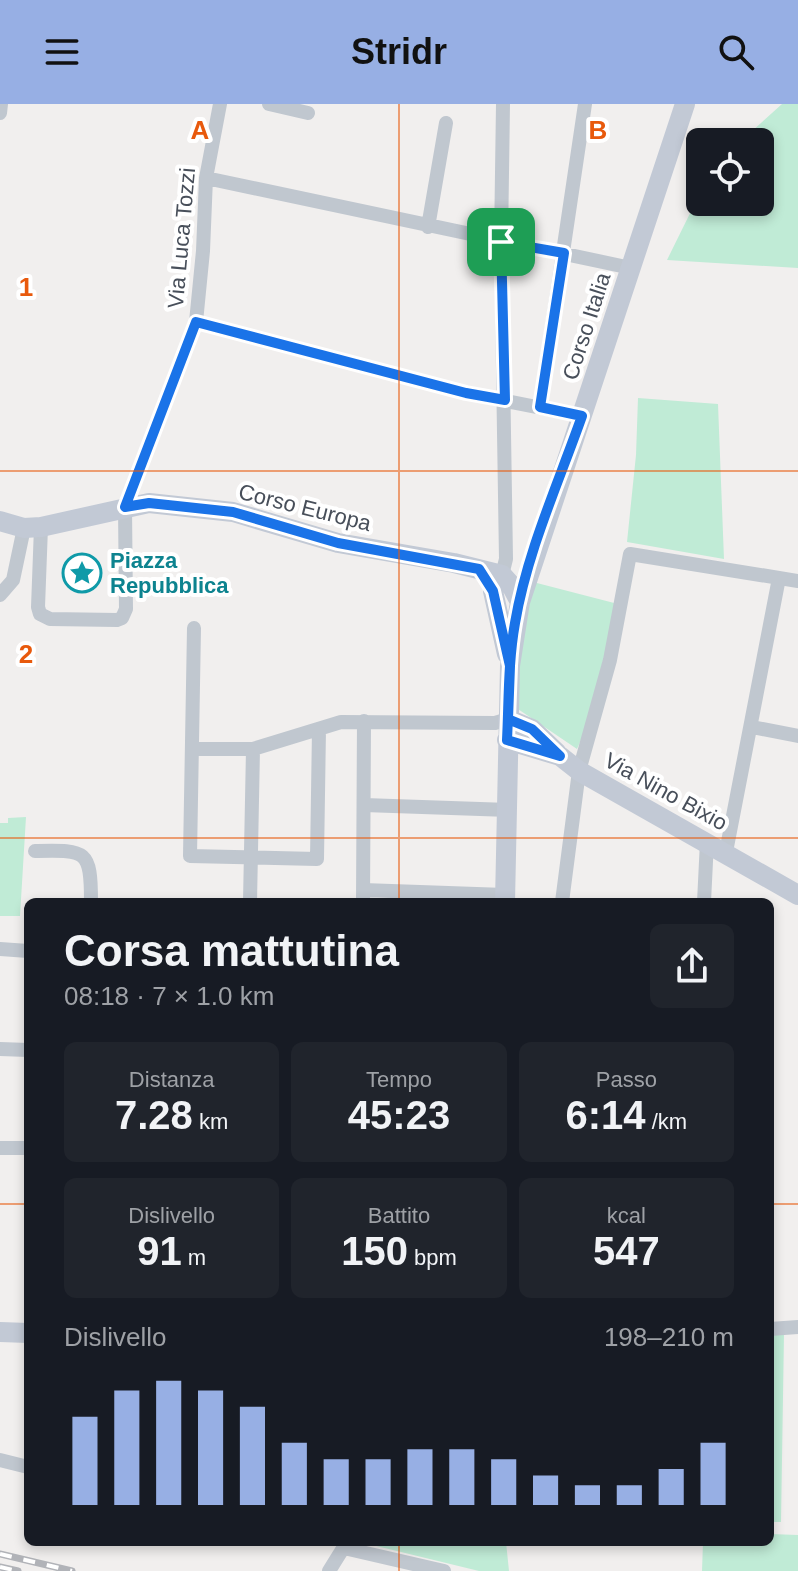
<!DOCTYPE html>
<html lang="it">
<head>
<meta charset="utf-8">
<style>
	:root { --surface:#171b24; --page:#20242c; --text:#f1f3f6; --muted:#9ea1a6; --accent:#97afe4 }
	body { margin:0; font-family:Arial,sans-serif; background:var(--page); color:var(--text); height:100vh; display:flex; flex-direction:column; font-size:30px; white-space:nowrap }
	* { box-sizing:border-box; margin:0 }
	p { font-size:26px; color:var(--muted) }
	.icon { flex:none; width:44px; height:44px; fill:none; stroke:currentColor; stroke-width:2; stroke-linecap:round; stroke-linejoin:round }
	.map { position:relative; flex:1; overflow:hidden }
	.panel { position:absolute; left:24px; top:794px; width:750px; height:648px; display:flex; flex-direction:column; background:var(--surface); border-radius:12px; box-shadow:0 4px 12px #0003 }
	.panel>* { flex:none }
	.fabs { position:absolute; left:686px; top:24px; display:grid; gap:16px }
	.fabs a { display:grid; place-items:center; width:88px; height:88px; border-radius:12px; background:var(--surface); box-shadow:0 4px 12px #0003; font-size:40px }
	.pin { position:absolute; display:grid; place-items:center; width:68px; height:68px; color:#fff; margin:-34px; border-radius:16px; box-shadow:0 4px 12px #0006 }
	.round { display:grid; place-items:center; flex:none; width:84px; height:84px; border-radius:12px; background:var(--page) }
	.overview { display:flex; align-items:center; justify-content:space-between; height:136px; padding:0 40px }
	h1 { font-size:44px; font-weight:700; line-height:60px }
	.metrics { display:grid; grid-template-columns:repeat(3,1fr); gap:12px; height:136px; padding:8px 40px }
	.metrics div { display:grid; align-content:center; border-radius:12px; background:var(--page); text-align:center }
	.metrics b { font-size:40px; font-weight:700 }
	.metrics small { font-size:22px; font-weight:400 }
	.metrics p { font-size:22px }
	.chart { height:224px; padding:16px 40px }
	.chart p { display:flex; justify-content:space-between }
	.chart svg { width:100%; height:144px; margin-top:8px; stroke:var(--accent); stroke-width:6 }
	header { display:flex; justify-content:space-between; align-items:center; height:104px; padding:0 40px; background:var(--accent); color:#111; font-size:36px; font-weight:700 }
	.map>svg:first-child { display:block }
</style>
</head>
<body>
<header><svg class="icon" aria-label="menu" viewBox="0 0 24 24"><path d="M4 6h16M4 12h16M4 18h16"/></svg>Stridr<svg class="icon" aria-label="search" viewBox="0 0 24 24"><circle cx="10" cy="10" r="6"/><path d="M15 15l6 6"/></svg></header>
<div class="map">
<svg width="798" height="1467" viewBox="0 0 798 1467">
	<rect width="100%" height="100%" fill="#f1efee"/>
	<path fill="#c0ebd6" d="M782,0H798V164L667,156L700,89V98H760V38H740Z
		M638,294L718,300L724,455L627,438L636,351Z
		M533,478L618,500L584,629L577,645L512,601Z
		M26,713L20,812H0V719H8V714Z
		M784,1230L781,1418H770V1231Z
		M770,1430L798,1431V1467H702L703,1438H770Z
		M360,1438H506L509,1467H479Z"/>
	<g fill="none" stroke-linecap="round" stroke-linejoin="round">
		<path stroke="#c0c7cf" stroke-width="14" d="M269,0L308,9
			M0,9L1,0
			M206,74L631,164
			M428,123L446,19
			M196,218L466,289L582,312
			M540,303L585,0
			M41,423L38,503L40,510L50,515L117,516L122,514L126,505L125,403L196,218L203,147L206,74L220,0
			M502,471L506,455L501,138L503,0
			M0,491L13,476L24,424
			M194,524L190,752L317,755L319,625
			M752,623L798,632
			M192,645H253L341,618L495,619L508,615
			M364,701L509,706
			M35,747C86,746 91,745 91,798
			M726,748L779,474
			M363,786L505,791
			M250,798L253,645
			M363,798L364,617
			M562,798L579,667L610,556L630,450L798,477
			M704,798L707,737
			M0,845L28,847
			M0,945L28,946
			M0,1044H28
			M770,1225L798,1223
			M0,1356L28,1363
			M344,1444L444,1467
			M329,1467L347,1438"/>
		<path stroke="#c2c9d5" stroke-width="20" d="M0,417L24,424L41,423L149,399L233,408L338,439L454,459L502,471L511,481L520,498
			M493,487L507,550
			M508,615L532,625L557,649
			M507,636L560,652L579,667L798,791
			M505,798L510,562L520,498L685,0
			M0,1228L28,1229"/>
		<g stroke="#b1b3b8" stroke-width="7">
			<path id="rail" d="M0,1450L72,1467
				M0,1463L18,1467"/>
		</g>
		<use href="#rail" stroke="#fff" stroke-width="4" stroke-dasharray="12" stroke-linecap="butt"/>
	</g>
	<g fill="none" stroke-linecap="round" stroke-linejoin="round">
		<g stroke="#fff" stroke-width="16">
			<path id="route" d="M501,138L505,296L466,289L196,218L125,403L149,399L233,408L338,439L479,465L493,487L510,562L508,615L532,625L560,652L507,636C509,597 508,558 515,519C527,448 558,380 582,312L540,303L564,149L501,138"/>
		</g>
		<use href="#route" stroke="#1a73e8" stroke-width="10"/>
	</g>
	<path fill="none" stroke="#e8590c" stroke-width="2" stroke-opacity="0.55" d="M399,0V798M0,367H798M0,734H798M0,1100H28M770,1100H798M399,1438V1467"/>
	<defs>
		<g id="sight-ring" transform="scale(2)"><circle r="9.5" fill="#fff" stroke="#0f9aa8" stroke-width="1.5"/><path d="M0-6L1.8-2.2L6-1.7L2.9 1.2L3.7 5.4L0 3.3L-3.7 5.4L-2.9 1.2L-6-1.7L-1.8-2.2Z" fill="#0f9aa8"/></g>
	</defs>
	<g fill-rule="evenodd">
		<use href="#sight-ring" x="82" y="469"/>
	</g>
	<g text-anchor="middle" stroke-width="8" stroke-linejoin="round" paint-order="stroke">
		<g font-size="22" fill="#484f5a" stroke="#fff">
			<text transform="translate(181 134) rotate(-85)" y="8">Via Luca Tozzi</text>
			<text transform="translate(586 222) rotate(-72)" y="8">Corso Italia</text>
			<text transform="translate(305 403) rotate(14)" y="8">Corso Europa</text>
			<text transform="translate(666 687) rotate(29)" y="8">Via Nino Bixio</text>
		</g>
		<g font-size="22" font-weight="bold" fill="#0d838f" stroke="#fff" text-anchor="start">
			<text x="110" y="464">Piazza<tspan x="110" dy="25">Repubblica</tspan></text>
		</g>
	</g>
	<g font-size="26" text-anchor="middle" font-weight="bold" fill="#e8590c" stroke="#fff" stroke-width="8" stroke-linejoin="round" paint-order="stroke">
		<text x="200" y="35">A</text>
		<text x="598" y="35">B</text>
		<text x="26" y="192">1</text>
		<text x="26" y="559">2</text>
	</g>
</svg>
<div class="fabs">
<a><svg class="icon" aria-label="locate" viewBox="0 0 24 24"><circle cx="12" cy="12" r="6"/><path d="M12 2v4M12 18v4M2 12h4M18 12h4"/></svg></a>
</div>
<div class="pin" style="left:501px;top:138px;background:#1e9e55"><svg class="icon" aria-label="arrive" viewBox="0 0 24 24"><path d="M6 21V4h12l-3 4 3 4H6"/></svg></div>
<section class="panel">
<div class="overview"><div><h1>Corsa mattutina</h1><p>08:18 · 7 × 1.0 km</p></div><a class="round"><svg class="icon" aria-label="share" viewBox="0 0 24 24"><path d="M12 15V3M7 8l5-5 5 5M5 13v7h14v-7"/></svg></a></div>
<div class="metrics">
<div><p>Distanza</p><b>7.28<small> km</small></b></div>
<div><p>Tempo</p><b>45:23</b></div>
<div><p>Passo</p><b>6:14<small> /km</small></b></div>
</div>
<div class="metrics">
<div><p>Dislivello</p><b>91<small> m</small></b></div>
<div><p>Battito</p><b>150<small> bpm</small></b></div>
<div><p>kcal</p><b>547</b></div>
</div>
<div class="chart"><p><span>Dislivello</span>198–210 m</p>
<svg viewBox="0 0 160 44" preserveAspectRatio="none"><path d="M5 44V17M15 44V9M25 44V6M35 44V9M45 44V14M55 44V25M65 44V30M75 44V30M85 44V27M95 44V27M105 44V30M115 44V35M125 44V38M135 44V38M145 44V33M155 44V25"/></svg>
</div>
</section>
</div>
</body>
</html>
